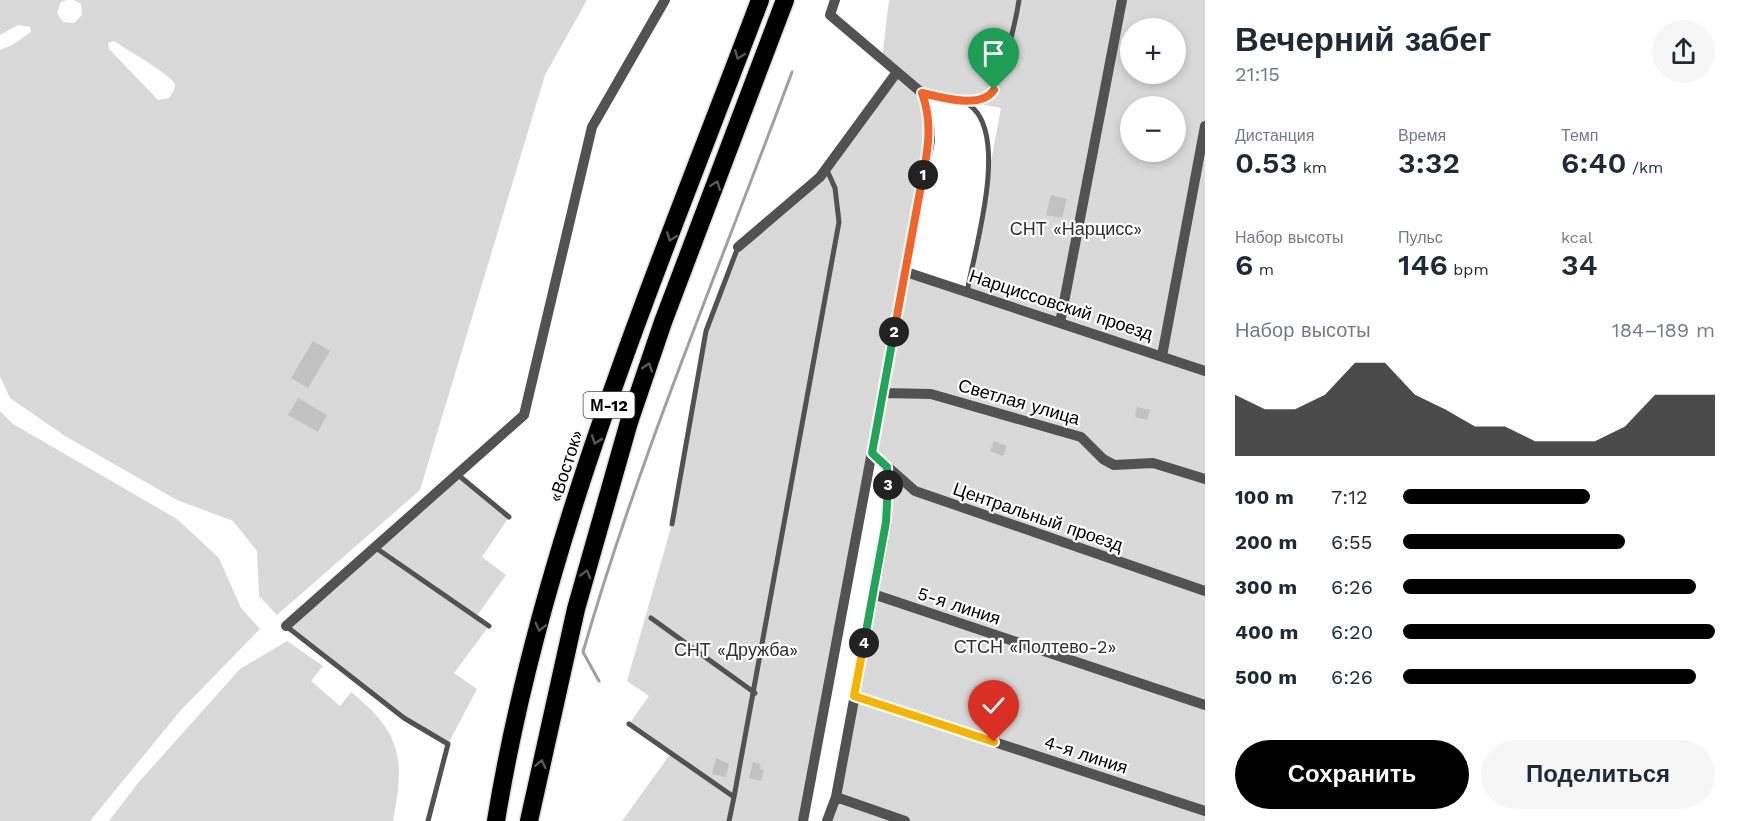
<!DOCTYPE html>
<html lang="ru">
<head>
<meta charset="utf-8">
<style>
	:root { --surface:#fff; --page:#f6f6f7; --text:#1f2937; --muted:#747a83; --accent:#000 }
	body { margin:0; font-family:"Work Sans",sans-serif; background:var(--page); color:var(--text); height:100vh; display:flex; flex-direction:column; font-size:22px; white-space:nowrap }
	* { box-sizing:border-box; margin:0 }
	p { font-size:20px; color:var(--muted) }
	.icon { flex:none; width:33px; height:33px; fill:none; stroke:currentColor; stroke-width:2; stroke-linecap:round; stroke-linejoin:round }
	.map { position:relative; flex:1; overflow:hidden }
	.drawer { display:flex; flex-direction:column; background:var(--surface); width:540px }
	.drawer>* { flex:none }
	.buttons { position:absolute; left:1120px; top:18px; display:grid; gap:12px }
	.buttons a { display:grid; place-items:center; width:66px; height:66px; border-radius:50%; background:var(--surface); box-shadow:0 3px 9px #0003; font-size:30px }
	.pin { position:absolute; display:grid; place-items:center; width:51px; height:51px; color:#fff; margin:-62px -26px; border-radius:50% 50% 50% 0; rotate:-45deg; box-shadow:0 0 6px #0007 }
	.pin .icon { rotate:45deg }
	.km { position:absolute; width:30px; height:30px; margin:-15px; border-radius:50%; background:#222; color:#fff; font-size:16px; line-height:30px; text-align:center }
	.round { display:grid; place-items:center; flex:none; width:63px; height:63px; border-radius:32px; background:var(--page) }
	.head { display:flex; align-items:center; justify-content:space-between; height:102px; padding:0 30px }
	h1 { font-size:33px; font-weight:600; line-height:45px }
	.stats { display:grid; grid-template-columns:repeat(3,1fr); gap:9px; height:102px; padding:6px 30px }
	.stats div { display:grid; align-content:center }
	.stats b { font-size:30px; font-weight:600 }
	.stats small { font-size:16px; font-weight:400 }
	.stats p { font-size:16px }
	.chart { height:168px; padding:12px 30px }
	.chart p { display:flex; justify-content:space-between }
	.chart svg { width:100%; height:108px; margin-top:6px; fill:var(--accent); opacity:.7 }
	.action { display:flex; gap:12px; margin-top:auto; padding:12px 30px }
	.action a { flex:1; height:69px; border-radius:36px; background:var(--accent); color:#fff; font-size:24px; font-weight:600; line-height:69px; text-align:center }
	.action a+a { background:var(--page); color:var(--text) }
	ul { padding:0 30px; list-style:none; font-size:20px }
	li { display:grid; grid-template-columns:96px 72px 1fr; align-items:center; height:45px }
	li i { height:15px; border-radius:8px; background:var(--accent) }
	main { display:flex; flex:1; min-height:0 }
	.map>svg:first-child { display:block }
</style>
</head>
<body>
<main>
<div class="map">
<svg width="1205" height="821" viewBox="0 0 1205 821">
	<rect width="100%" height="100%" fill="#fff"/>
	<path fill="#d9d9d9" fill-rule="evenodd" d="M0,0H67L61,2L57,13L63,22L74,23L82,15L81,4L74,0H587L545,75L420,490L277,615L259,596L257,551L233,521L177,500L65,436L10,398L0,376V50L12,45L31,32L30,27L18,25L0,35ZM114,41C125,49 174,76 175,85C175,90 171,94 169,98L158,100L109,49L108,43Z
		M889,0H1205V821H827L887,522V467L873,453L802,821H622L671,753L629,724L649,696L627,681L672,524L706,331L738,247L820,177L897,72L882,59ZM1131,28H1176V74H1131ZM923,93L1001,108L967,291L906,271L929,121ZM1131,106H1176V152H1131Z
		M0,411L13,424L177,519L219,558L241,608L260,629L181,710L90,821H0Z
		M456,473L509,517L482,557L506,575L476,617L489,626L454,673L477,689L448,744L404,718L286,626Z
		M287,641L323,666L311,681L340,706L351,692C402,733 405,759 393,821H109L138,783L240,669Z"/>
	<g fill="none" stroke-linecap="round" stroke-linejoin="round">
		<path stroke="#a0a0a0" stroke-width="3" d="M599,681L583,652C640,454 721,265 792,72"/>
	</g>
	<path fill="#c2c2c2" d="M1051,195L1067,199L1062,218L1046,215Z
		M313,341L330,351L308,388L291,378Z
		M298,398L327,415L318,432L288,415Z
		M1137,407L1150,410L1147,420L1135,417Z
		M994,441L1007,446L1003,456L990,451Z
		M716,758L729,764L726,777L712,774Z
		M753,762L761,764L760,769L764,770L761,781L749,778Z"/>
	<g fill="none" stroke-linecap="round" stroke-linejoin="round">
		<g stroke="#dbdbdb" stroke-width="21">
			<path id="highway" d="M496,821C542,537 659,268 760,0
				M529,821L576,609L629,422L663,322L785,0"/>
		</g>
		<path stroke="#525252" stroke-width="5" d="M922,93C939,96 961,96 974,109C1007,143 975,248 967,292
			M961,100L987,97C1001,87 1016,20 1019,0
			M457,474L509,517
			M672,524L706,331L738,247
			M376,548L489,626
			M651,618L755,693
			M286,626L404,718L448,744L428,821
			M629,724L734,797L729,821
			M734,797L839,222L835,188L826,168"/>
		<path stroke="#525252" stroke-width="10" d="M738,247L820,177L897,72
			M906,272L1205,371
			M1060,323L1122,0
			M1162,356L1205,126
			M883,393L931,394L1081,437L1103,459L1114,465L1153,463L1205,479
			M872,453L915,491L1205,591
			M873,594L1205,705
			M286,626L524,415L592,127L665,0
			M854,696L1205,811
			M836,797L905,821
			M803,821L930,141L929,121L922,93L830,15L835,0
			M827,821L836,797L887,522V467"/>
		<use href="#highway" stroke="#000" stroke-width="18"/>
	</g>
	<defs><path id="oneway-chevron" d="M-2-3.5L2.5 0L-2 3.5" fill="none" stroke-width="1.6" stroke-linecap="round" stroke-linejoin="round" transform="scale(1.5)"/></defs>
	<g stroke="#595959">
		<use href="#oneway-chevron" transform="translate(739 55) rotate(111)"/>
		<use href="#oneway-chevron" transform="translate(716 185) rotate(-69)"/>
		<use href="#oneway-chevron" transform="translate(671 237) rotate(111)"/>
		<use href="#oneway-chevron" transform="translate(648 367) rotate(-71)"/>
		<use href="#oneway-chevron" transform="translate(596 440) rotate(109)"/>
		<use href="#oneway-chevron" transform="translate(586 574) rotate(-74)"/>
		<use href="#oneway-chevron" transform="translate(540 627) rotate(104)"/>
		<use href="#oneway-chevron" transform="translate(541 764) rotate(-78)"/>
	</g>
	<g fill="none" stroke-linecap="round" stroke-linejoin="round">
		<g stroke="#fff" stroke-width="12">
			<path id="split-1" d="M923,175C929,145 932,121 922,93C942,97 980,110 994,90"/>
		</g>
		<g stroke="#fff" stroke-width="12">
			<path id="split-2" d="M894,332L923,175"/>
		</g>
		<g stroke="#fff" stroke-width="12">
			<path id="split-3" d="M888,485L887,467L872,453L894,332"/>
		</g>
		<g stroke="#fff" stroke-width="12">
			<path id="split-4" d="M864,643L886,522L888,485"/>
		</g>
		<g stroke="#fff" stroke-width="12">
			<path id="split-5" d="M864,643L854,696L955,729"/>
		</g>
		<g stroke="#fff" stroke-width="12">
			<path id="split-6" d="M955,729L994,742"/>
		</g>
		<use href="#split-1" stroke="#f0652b" stroke-width="8"/>
		<use href="#split-2" stroke="#f0652b" stroke-width="8"/>
		<use href="#split-3" stroke="#22a559" stroke-width="8"/>
		<use href="#split-4" stroke="#22a559" stroke-width="8"/>
		<use href="#split-5" stroke="#f5b400" stroke-width="8"/>
		<use href="#split-6" stroke="#f5b400" stroke-width="8"/>
	</g>
	<g text-anchor="middle" stroke-width="4.5" stroke-linejoin="round" paint-order="stroke">
		<rect fill="#fff" stroke="#4c4c4c" stroke-width="1.5" x="583.5" y="392" width="51" height="26" rx="4.5"/>
		<g font-size="16" font-weight="bold" fill="#000">
			<text x="609" y="411">М-12</text>
		</g>
		<g font-size="18" fill="#303030" stroke="#fff">
			<text x="1076" y="235">СНТ «Нарцисс»</text>
			<text x="1035" y="653">СТСН «Полтево-2»</text>
			<text x="736" y="656">СНТ «Дружба»</text>
		</g>
		<g font-size="18" fill="#000" stroke="#fff">
			<text transform="translate(1061 305) rotate(18)" y="6">Нарциссовский проезд</text>
			<text transform="translate(1019 402) rotate(16)" y="6">Светлая улица</text>
			<text transform="translate(566 466) rotate(-72)" y="6">«Восток»</text>
			<text transform="translate(1038 517) rotate(19)" y="6">Центральный проезд</text>
			<text transform="translate(959 606) rotate(18)" y="6">5-я линия</text>
			<text transform="translate(1086 755) rotate(18)" y="6">4-я линия</text>
		</g>
	</g>
</svg>
<div class="buttons">
<a>+</a>
<a>−</a>
</div>
<div class="pin" style="left:994px;top:90px;background:#1e9e55"><svg class="icon" aria-label="arrive" viewBox="0 0 24 24"><path d="M6 21V4h12l-3 4 3 4H6"/></svg></div>
<div class="pin" style="left:994px;top:742px;background:#d93025"><svg class="icon" aria-label="check" viewBox="0 0 24 24"><path d="M5 12l5 5 9-10"/></svg></div>
<b class="km" style="left:923px;top:175px">1</b>
<b class="km" style="left:894px;top:332px">2</b>
<b class="km" style="left:888px;top:485px">3</b>
<b class="km" style="left:864px;top:643px">4</b>
</div>
<section class="drawer">
<div class="head"><div><h1>Вечерний забег</h1><p>21:15</p></div><a class="round"><svg class="icon" aria-label="share" viewBox="0 0 24 24"><path d="M12 15V3M7 8l5-5 5 5M5 13v7h14v-7"/></svg></a></div>
<div class="stats">
<div><p>Дистанция</p><b>0.53<small> km</small></b></div>
<div><p>Время</p><b>3:32</b></div>
<div><p>Темп</p><b>6:40<small> /km</small></b></div>
</div>
<div class="stats">
<div><p>Набор высоты</p><b>6<small> m</small></b></div>
<div><p>Пульс</p><b>146<small> bpm</small></b></div>
<div><p>kcal</p><b>34</b></div>
</div>
<div class="chart"><p><span>Набор высоты</span>184–189 m</p>
<svg viewBox="0 0 160 44" preserveAspectRatio="none"><path d="M0 44V19L10 25L20 25L30 19L40 6L50 6L60 19L70 25L80 32L90 32L100 38L110 38L120 38L130 32L140 19L150 19L160 19V44z"/></svg>
</div>
<ul>
<li><b>100 m</b>7:12<i style="width:60%"></i></li>
<li><b>200 m</b>6:55<i style="width:71%"></i></li>
<li><b>300 m</b>6:26<i style="width:94%"></i></li>
<li><b>400 m</b>6:20<i style="width:100%"></i></li>
<li><b>500 m</b>6:26<i style="width:94%"></i></li>
</ul>
<div class="action"><a>Сохранить</a><a>Поделиться</a></div>
</section>
</main>
</body>
</html>
